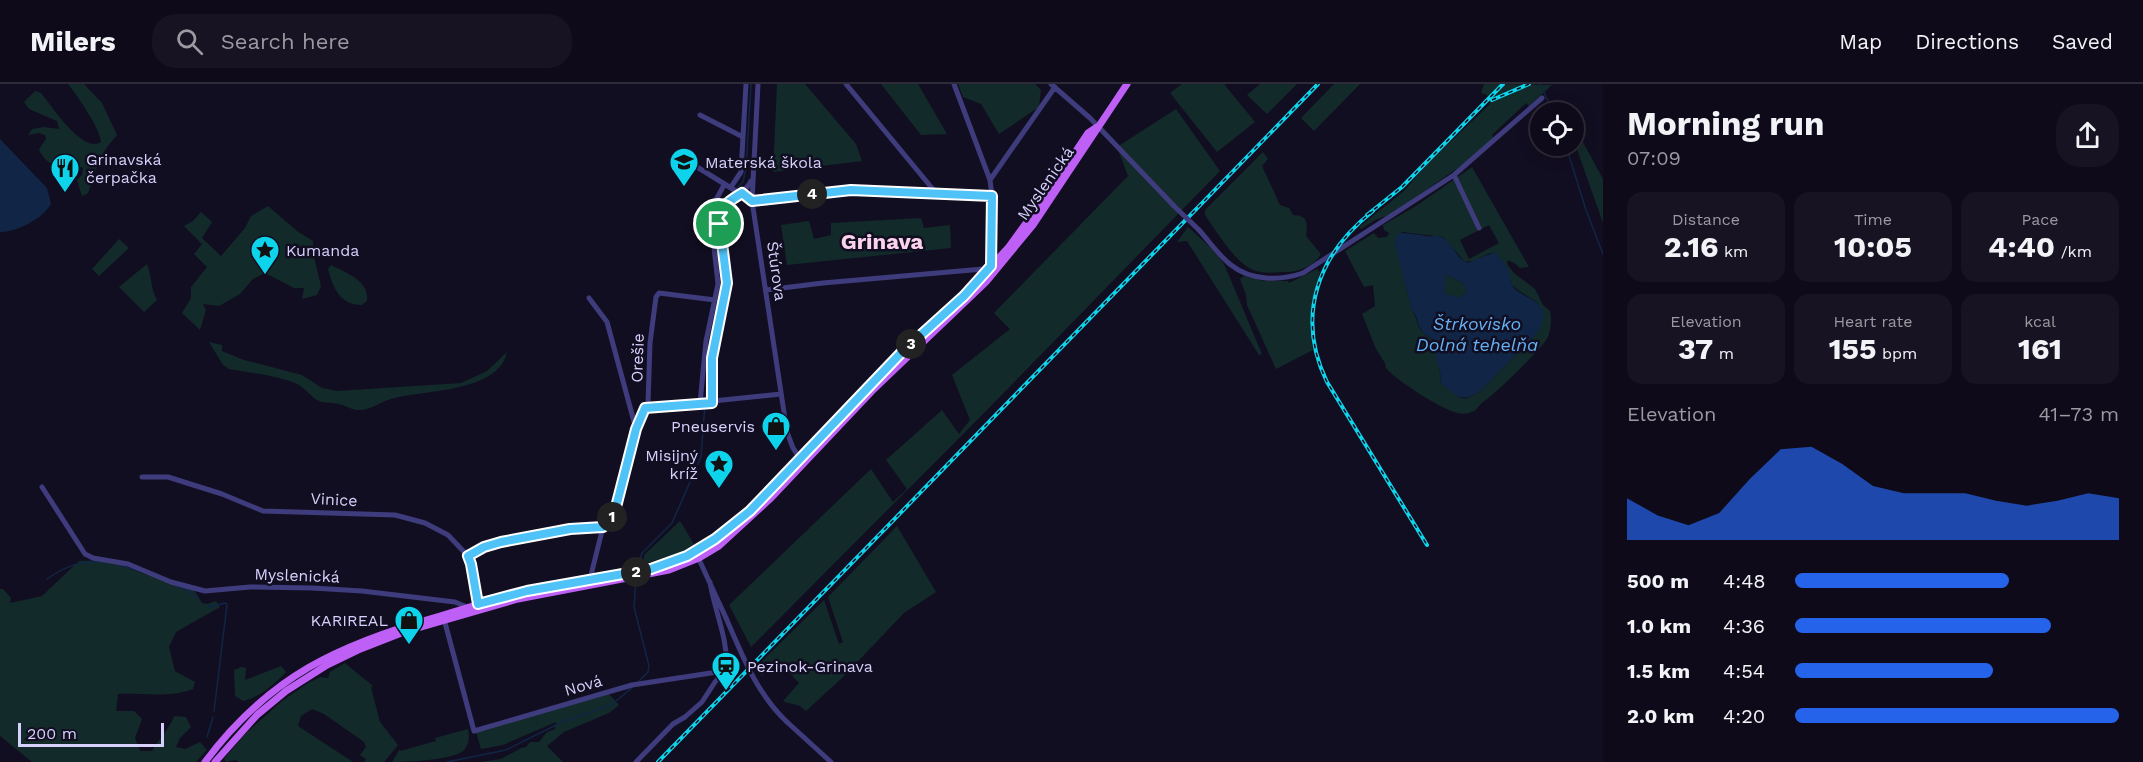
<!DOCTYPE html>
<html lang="en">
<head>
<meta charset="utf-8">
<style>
	:root { --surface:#0e0a19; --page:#171322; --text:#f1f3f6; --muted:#9b9aa2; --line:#2e2b38; --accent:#2563eb }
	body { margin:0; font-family:"Work Sans",sans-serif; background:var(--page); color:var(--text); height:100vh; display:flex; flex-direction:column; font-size:22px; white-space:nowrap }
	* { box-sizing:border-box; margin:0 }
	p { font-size:20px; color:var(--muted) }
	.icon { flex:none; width:33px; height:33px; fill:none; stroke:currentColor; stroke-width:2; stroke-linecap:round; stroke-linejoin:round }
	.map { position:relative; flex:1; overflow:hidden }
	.side { display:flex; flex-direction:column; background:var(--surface); width:540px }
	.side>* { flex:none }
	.buttons { position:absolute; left:1530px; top:18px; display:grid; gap:12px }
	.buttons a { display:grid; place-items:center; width:54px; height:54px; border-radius:50%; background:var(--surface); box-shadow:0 3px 15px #0003,0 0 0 2px var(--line); font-size:30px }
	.scale { position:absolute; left:18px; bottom:15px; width:146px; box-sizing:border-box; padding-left:6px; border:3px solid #d6d1fc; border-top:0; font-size:16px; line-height:21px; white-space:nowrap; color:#d6d1fc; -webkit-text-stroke:4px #120e21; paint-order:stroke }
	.pin { position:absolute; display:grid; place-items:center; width:51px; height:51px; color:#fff; margin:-26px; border:3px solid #fff; border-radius:50%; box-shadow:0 2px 6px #0007 }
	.km { position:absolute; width:30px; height:30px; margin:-15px; border-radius:50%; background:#222; color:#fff; font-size:16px; line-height:30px; text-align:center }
	.round { display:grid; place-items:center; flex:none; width:63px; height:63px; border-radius:24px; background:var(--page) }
	.summary { display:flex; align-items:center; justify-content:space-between; height:102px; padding:0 24px }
	h1 { font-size:33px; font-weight:700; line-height:45px }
	.figures { display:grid; grid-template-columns:repeat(3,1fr); gap:9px; height:102px; padding:6px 24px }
	.figures div { display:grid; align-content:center; border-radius:15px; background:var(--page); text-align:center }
	.figures b { font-size:30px; font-weight:700 }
	.figures small { font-size:16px; font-weight:400 }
	.figures p { font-size:16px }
	.chart { height:168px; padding:12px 24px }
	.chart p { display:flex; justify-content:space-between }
	.chart svg { width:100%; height:108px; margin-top:6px; fill:var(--accent); opacity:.7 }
	ul { padding:0 24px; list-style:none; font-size:20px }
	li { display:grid; grid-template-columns:96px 72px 1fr; align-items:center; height:45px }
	li i { height:15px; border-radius:8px; background:var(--accent) }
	header { display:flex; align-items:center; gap:36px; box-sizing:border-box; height:84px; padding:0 30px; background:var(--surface); border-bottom:2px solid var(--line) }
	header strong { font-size:28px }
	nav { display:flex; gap:33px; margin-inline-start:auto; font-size:21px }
	.search { width:420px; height:54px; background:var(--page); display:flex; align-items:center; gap:15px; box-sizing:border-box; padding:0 21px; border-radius:24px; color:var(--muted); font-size:22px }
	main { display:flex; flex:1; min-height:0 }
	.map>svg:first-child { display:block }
</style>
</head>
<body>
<header>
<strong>Milers</strong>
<div class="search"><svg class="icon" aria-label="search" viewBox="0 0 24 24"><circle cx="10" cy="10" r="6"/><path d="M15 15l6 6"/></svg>Search here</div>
<nav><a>Map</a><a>Directions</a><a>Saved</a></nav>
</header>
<main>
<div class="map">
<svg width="1603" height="678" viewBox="0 0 1603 678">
	<rect width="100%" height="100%" fill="#120e21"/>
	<path fill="#122a29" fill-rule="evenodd" d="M68,0H84L102,19L117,51L107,63L100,75L88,109L82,112L77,96L82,91L83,84C74,80 71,83 62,84C53,84 41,73 39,65L46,55L45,51L39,49L28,51L32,45L44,43L59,45L57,37L29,25L24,18L35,7L41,9C52,22 82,70 101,58C101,46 77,11 68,0Z
		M777,0H805L856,60L862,77L773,88Z
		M881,0H918L947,50L921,51Z
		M958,0H1035L1041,6L1039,23L999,50L981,20L963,13Z
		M1182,0H1224L1255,38L1217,68L1170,9Z
		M1260,0H1297L1267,30L1247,11Z
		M1334,0H1360L1314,47L1301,34Z
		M1484,0L1552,1L1529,22L1526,19L1492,51L1494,55L1462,81L1390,131L1377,135L1361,145L1359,143L1404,107L1426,81L1490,20L1487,11L1481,9Z
		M1176,25L1220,87L987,326L751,563L729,521L871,385L893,418L907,405L886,376L942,326L959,350L970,336L952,291L1010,245L994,229L1128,92L1117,63Z
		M1577,47L1603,95V139L1574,57V49Z
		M1263,68L1268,75L1262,82L1280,121L1289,124L1293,131C1308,131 1308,140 1306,152L1321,170C1315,181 1301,187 1289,188C1278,188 1266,190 1256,187C1236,181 1217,148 1205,131V126Z
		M1472,83L1529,183L1520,184L1514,179L1508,176L1507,180L1514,189L1535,205L1543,221L1550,227C1552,235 1551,248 1547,255C1539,267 1505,300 1493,310C1487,316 1481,318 1476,326C1470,329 1465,331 1458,329C1444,327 1394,295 1386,284L1385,279L1376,265L1362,230L1375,222L1373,201L1364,203L1345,167L1374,149L1378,154L1387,153L1389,149L1384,146L1383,141L1416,122ZM1489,141L1499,159L1469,175L1460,156ZM1402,148L1443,153L1465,178L1474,177L1490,169L1498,173L1506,182L1512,201L1519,207L1537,218L1543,230L1538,248L1480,307C1473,311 1467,317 1459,313L1441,299L1437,261C1433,254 1427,253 1422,248C1417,242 1417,233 1412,226L1395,157Z
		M268,122L297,147L313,157V169L321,202L317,211L302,215L304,204H294L265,189L253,195L240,210L219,222L203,220L206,226L200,246L182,229L191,214V203L207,183L194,170L202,160L184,142L193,137L201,128L212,138L202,154L221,172L245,144L251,132Z
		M921,134L924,144L950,141L951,164L787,181L781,141L809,137L814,155L831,151V139Z
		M1188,143L1210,163L1224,180L1262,270L1259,271L1187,157L1177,158Z
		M119,155L129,164L99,192L92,185Z
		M147,180C152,192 150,204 157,216L144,228L119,203Z
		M331,181C346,189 370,197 367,217L362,221C339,221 333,203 328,185Z
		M1317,185L1320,188C1312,213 1307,239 1313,266L1276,285L1247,221L1246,211L1240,195L1244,192L1264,197H1288L1289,199Z
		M1446,190L1463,199L1467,208L1459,214L1443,209Z
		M209,258L222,261V267L244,276L302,291L322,304L337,307L461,299L487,287L507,268C499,308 425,306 395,314C380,317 372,327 356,326C350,325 345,321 339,320C332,318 324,320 317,316C309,311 305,303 295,299C274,291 251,289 229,285L223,281Z
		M680,437L694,460L679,469L644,480V471Z
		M897,442L936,508L904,529L843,593L806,627L800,622L785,618L783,617L799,599L777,576L762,592L755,584L824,516L839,560L843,558L828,513Z
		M102,476L194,506L202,519L207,520L216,517L220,523L176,548L169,563L175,587L195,598L193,605C170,614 143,609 118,610L116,627H134L142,635L135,654L140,667H152C159,654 169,646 174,632L186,633L191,643L180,654L176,663L185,665L200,658L207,666L196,678H32L0,652V505H3L11,514L10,519L42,512L79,477Z
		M345,579L373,602L371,603L380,638L398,661L384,678H364L366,675L360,671L366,663L364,658L324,630L312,625L301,632L298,642L353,678H238L236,676L226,678L224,675L245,650L282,617L308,599L320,593L328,594L330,588Z
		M281,582L286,588C275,600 260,613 243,617L235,612L234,586L241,583L246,584L245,596Z
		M609,610L619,621L609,629L564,648L547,662L563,678H480L501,675L521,664L526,663L530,658H539L547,648L555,645L556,638L503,661L481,665L476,648Z
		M468,645C470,652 469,662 463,667C452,676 406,678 392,678L400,665V667L436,657L435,654Z"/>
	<path fill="#112647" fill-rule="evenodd" d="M0,55L47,104L51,120C42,135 17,148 0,148Z
		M1399,149C1409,149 1419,151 1427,152C1435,153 1438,150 1445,155C1454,163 1457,175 1468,179L1495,168C1499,174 1506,180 1509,187C1510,191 1510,197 1512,201C1522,218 1556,213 1538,248L1480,307C1461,320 1457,312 1441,299L1440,287L1436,274L1437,261L1434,256L1423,249L1419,242L1416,232L1412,226L1396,164C1395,159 1394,152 1399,149ZM1446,190L1463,199L1467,208L1459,214L1444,209Z"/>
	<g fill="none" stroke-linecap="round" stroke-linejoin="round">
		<path stroke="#112647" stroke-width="1.5" d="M1540,0L1553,28
			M1566,62L1586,126L1603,170
			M737,104L743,98L746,84L751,0
			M706,315L709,263L722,202L721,178L715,131L718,121L734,108
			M118,481L139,487
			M637,484L642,469L672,439L701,373L705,320
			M636,494L634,523L649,582L648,588L639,597
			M47,495C64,483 79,477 101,478
			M174,501L189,507L197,514
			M208,523L226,519L227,521L214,627
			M207,653L213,633
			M447,678L506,666L562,638L611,621L633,603"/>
		<path stroke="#3f3c7d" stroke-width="5" d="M758,0L752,117L787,348L793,364L801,376
			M846,0L936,109
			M1051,0L1090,34L1174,122
			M700,31L743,53
			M676,70L752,117
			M1454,91L1479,144
			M990,96L1055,3
			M731,103L741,88L746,0
			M752,117L851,106L992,112
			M1199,146C1209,157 1219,172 1231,181C1251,197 1280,197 1303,189L1454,91L1542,14
			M766,206L823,199L983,185L991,182L992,112L990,96L954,0
			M589,214L607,238L636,345
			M700,319L706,257L718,200L710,127L724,101
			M712,319L713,266L724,221L727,199L719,131C724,114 745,112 751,97
			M645,324L781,310
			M142,393H168L222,410L263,427L395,431L425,439L448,451L468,472L471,480L478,520
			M42,403L85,470L93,474L128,480L171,498L205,507L250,503L312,504L362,507L455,518L467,523
			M697,471L726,534
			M468,472C498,453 566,443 603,443
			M590,495L603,443L609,437L616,423L636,345L648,319L650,259L656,213L659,209L715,216
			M444,535L474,647L632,601L724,587
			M787,638L831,678
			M636,678L673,640L685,633L702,618L715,598L726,585C729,556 714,526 710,498"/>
		<path stroke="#be5ff5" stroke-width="7" d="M205,678C269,592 340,560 440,532C469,523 498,514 528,507C548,503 569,499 590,495C616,491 641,489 666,480C697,469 726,450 750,427L892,279L964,211L1008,164L1048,109L1088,49L1097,43
			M215,678L257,631L286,607L327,581L358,566L404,548L518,515L669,486L699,474L719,462L770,415L872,307L986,198L1033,141L1127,0"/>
		<g stroke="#0ed4eb" stroke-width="4">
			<path id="rail" d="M1492,16L1529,0
				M1373,127C1318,170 1295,232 1327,298L1427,461
				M1367,131L1402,103L1503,0
				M658,678L1318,0"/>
		</g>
		<use href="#rail" stroke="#120e21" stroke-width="1.5" stroke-dasharray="4.5" stroke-linecap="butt"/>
		<path stroke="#3f3c7d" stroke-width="5" d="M1174,122L1199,146
			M726,534C742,571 757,610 787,638"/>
	</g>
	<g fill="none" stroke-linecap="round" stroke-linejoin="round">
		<g stroke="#fff" stroke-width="12">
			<path id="route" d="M851,106L992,112L991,182L964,212L901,269L750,427L715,455L687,472L651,485L527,507L478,520L471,480L468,472L484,463L501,458L570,445L603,443L609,437L616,423L636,345L645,324L712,319V274L727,199L719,135C721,121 731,116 742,109L752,117Z"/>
		</g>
		<use href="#route" stroke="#4fc3f7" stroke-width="8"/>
	</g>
	<defs>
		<g id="school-pin" transform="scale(1.5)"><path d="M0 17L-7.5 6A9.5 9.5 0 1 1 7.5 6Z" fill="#0ed4eb" stroke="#120e21"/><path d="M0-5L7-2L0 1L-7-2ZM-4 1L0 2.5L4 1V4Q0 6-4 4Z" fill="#111"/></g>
		<g id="restaurant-pin" transform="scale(1.5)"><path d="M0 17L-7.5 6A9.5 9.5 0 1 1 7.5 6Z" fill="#0ed4eb" stroke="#120e21"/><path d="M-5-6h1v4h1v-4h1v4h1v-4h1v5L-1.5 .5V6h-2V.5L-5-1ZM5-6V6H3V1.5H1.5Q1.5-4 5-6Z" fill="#111"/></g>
		<g id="sight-pin" transform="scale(1.5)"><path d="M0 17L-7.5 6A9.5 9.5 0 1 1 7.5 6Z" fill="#0ed4eb" stroke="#120e21"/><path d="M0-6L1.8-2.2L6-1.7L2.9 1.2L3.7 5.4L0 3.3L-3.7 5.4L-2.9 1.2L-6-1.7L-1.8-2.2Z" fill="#111"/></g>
		<g id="shop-pin" transform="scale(1.5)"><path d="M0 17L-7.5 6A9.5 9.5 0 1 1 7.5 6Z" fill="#0ed4eb" stroke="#120e21"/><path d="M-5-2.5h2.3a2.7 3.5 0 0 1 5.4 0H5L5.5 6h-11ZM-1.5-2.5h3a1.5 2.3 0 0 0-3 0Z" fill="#111"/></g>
		<g id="station-pin" transform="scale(1.5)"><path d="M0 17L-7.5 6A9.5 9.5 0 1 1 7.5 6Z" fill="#0ed4eb" stroke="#120e21"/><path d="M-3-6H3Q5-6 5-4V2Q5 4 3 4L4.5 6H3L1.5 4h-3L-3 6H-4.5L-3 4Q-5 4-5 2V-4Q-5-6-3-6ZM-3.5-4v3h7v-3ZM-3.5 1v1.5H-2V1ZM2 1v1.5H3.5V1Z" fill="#111"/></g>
	</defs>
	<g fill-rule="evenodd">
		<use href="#school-pin" x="684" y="78"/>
		<use href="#restaurant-pin" x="65" y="84"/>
		<use href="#sight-pin" x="265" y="166"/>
		<use href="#shop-pin" x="776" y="342"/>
		<use href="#sight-pin" x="719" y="380"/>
		<use href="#shop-pin" x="409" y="536"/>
		<use href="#station-pin" x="726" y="582"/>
	</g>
	<g text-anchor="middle" stroke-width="5" stroke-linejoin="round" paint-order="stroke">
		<g font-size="16" fill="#d6d1fc" stroke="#120e21" text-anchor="start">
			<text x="86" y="81">Grinavská<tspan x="86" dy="18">čerpačka</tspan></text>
			<text x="705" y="84">Materská škola</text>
			<text x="286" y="172">Kumanda</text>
			<text x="755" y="348" text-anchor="end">Pneuservis</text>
			<text x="698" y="377" text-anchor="end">Misijný<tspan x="698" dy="18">kríž</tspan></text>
			<text x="388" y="542" text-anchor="end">KARIREAL</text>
			<text x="747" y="588">Pezinok-Grinava</text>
		</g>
		<g font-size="16" fill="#d6d1fc" stroke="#120e21">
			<text transform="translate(1045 99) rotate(-55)" y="6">Myslenická</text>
			<text transform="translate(777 187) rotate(82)" y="6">Štúrova</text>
			<text transform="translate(637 274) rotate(-88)" y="6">Orešie</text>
			<text transform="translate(334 415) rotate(3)" y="6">Vinice</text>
			<text transform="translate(297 491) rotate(2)" y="6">Myslenická</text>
			<text transform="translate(583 601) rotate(-16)" y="6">Nová</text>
		</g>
		<g font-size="18" font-style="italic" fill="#65b2f6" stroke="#120e21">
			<text x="1477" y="246">Štrkovisko<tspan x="1477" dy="21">Dolná tehelňa</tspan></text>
		</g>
		<g font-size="22" font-weight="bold" fill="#fcd3ed" stroke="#120e21">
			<text x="882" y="165">Grinava</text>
		</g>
	</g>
</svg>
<div class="buttons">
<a><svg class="icon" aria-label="locate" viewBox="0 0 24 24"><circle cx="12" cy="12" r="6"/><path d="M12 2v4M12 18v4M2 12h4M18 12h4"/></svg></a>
</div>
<div class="scale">200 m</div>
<div class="pin" style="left:719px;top:140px;background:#1e9e55"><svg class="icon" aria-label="arrive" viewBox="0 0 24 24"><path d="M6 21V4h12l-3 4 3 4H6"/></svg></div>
<b class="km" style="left:612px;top:433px">1</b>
<b class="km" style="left:636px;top:488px">2</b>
<b class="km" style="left:911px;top:260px">3</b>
<b class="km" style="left:812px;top:110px">4</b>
</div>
<section class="side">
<div class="summary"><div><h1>Morning run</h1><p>07:09</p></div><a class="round"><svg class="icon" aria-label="share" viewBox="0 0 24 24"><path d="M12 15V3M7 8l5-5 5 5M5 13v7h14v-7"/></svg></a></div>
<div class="figures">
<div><p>Distance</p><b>2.16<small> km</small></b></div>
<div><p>Time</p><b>10:05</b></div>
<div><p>Pace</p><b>4:40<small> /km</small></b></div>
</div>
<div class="figures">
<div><p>Elevation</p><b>37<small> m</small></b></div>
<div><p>Heart rate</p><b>155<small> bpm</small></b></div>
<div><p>kcal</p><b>161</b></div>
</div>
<div class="chart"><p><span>Elevation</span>41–73 m</p>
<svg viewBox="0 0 160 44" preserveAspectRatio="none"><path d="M0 44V27L10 34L20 38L30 33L40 19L50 7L60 6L70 13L80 22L90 25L100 25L110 25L120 28L130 30L140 28L150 25L160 27V44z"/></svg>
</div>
<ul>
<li><b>500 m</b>4:48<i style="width:66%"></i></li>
<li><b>1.0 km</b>4:36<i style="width:79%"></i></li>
<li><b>1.5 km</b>4:54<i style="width:61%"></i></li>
<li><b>2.0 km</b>4:20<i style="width:100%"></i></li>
</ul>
</section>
</main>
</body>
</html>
